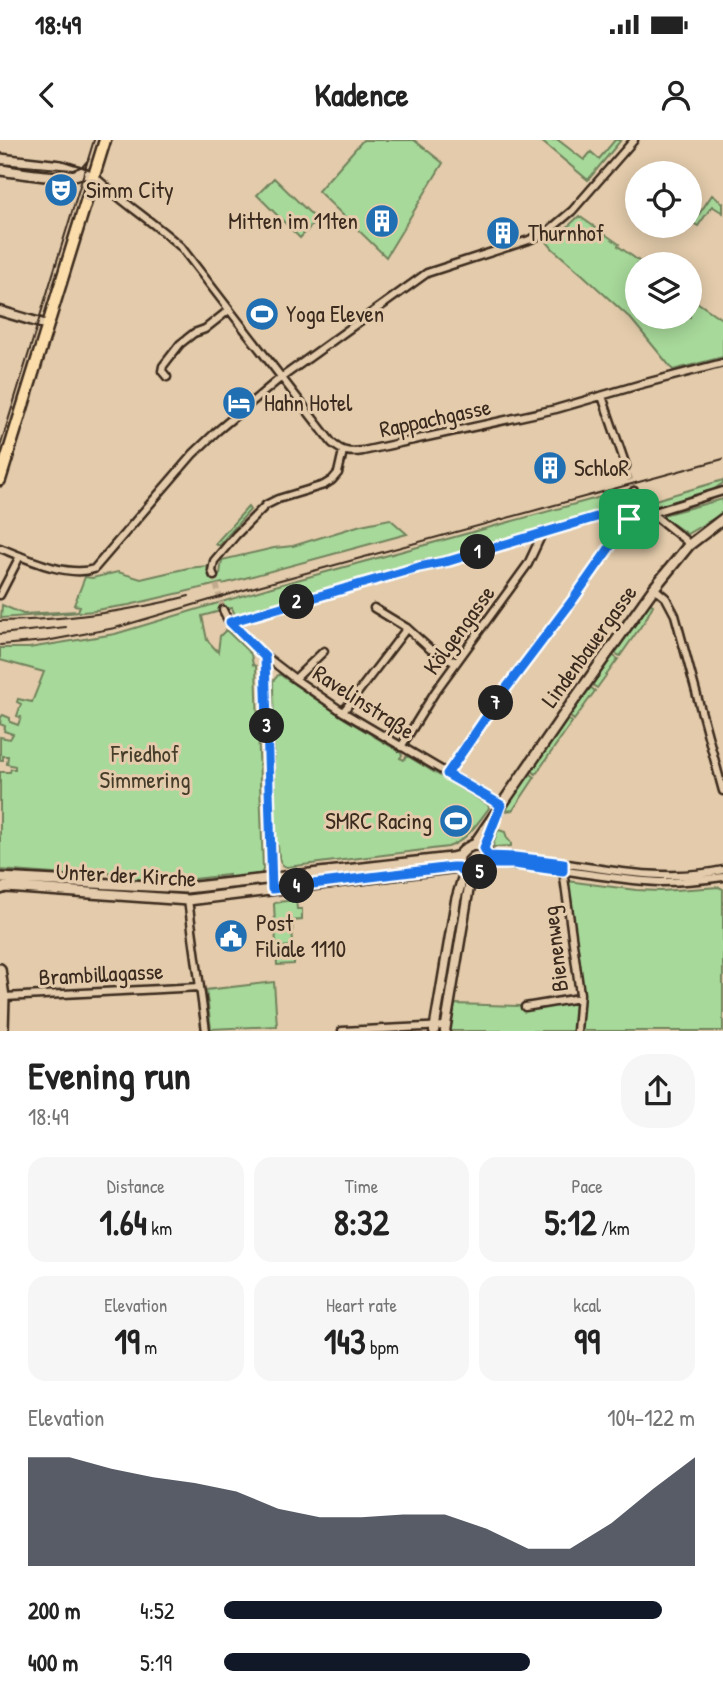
<!DOCTYPE html>
<html lang="en">
<head>
<meta charset="utf-8">
<style>
	:root { --surface:#fff; --page:#f6f6f6; --text:#222; --muted:#767676; --accent:#111827 }
	body { margin:0; font-family:"Patrick Hand",sans-serif; background:var(--page); color:var(--text); height:100vh; display:flex; flex-direction:column; font-size:26px; white-space:nowrap }
	* { box-sizing:border-box; margin:0 }
	p { font-size:23px; color:var(--muted) }
	.icon { flex:none; width:38px; height:38px; fill:none; stroke:currentColor; stroke-width:2; stroke-linecap:round; stroke-linejoin:round }
	.map { position:relative; height:891px; overflow:hidden }
	.sheet { display:flex; flex-direction:column; background:var(--surface); flex:1 }
	.sheet>* { flex:none }
	.controls { position:absolute; left:625px; top:21px; display:grid; gap:14px }
	.controls a { display:grid; place-items:center; width:77px; height:77px; border-radius:50%; background:var(--surface); box-shadow:0 4px 18px #0003; font-size:35px }
	.pin { position:absolute; display:grid; place-items:center; width:60px; height:60px; color:#fff; margin:-30px; border-radius:14px; box-shadow:0 4px 10px #0006 }
	.km { position:absolute; width:35px; height:35px; margin:-18px; border-radius:50%; background:#222; color:#fff; font-size:19px; line-height:35px; text-align:center }
	.round { display:grid; place-items:center; flex:none; width:74px; height:74px; border-radius:28px; background:var(--page) }
	.overview { display:flex; align-items:center; justify-content:space-between; height:119px; padding:0 28px }
	h1 { font-size:38px; font-weight:700; line-height:52px }
	.stats { display:grid; grid-template-columns:repeat(3,1fr); gap:10px; height:119px; padding:7px 28px }
	.stats div { display:grid; align-content:center; border-radius:18px; background:var(--page); text-align:center }
	.stats b { font-size:35px; font-weight:700 }
	.stats small { font-size:19px; font-weight:400 }
	.stats p { font-size:19px }
	.chart { height:196px; padding:14px 28px }
	.chart p { display:flex; justify-content:space-between }
	.chart svg { width:100%; height:126px; margin-top:7px; fill:var(--accent); opacity:.7 }
	ul { padding:0 28px; list-style:none; font-size:23px }
	li { display:grid; grid-template-columns:112px 84px 1fr; align-items:center; height:52px }
	li i { height:18px; border-radius:9px; background:var(--accent) }
	.status { display:flex; justify-content:space-between; align-items:center; height:49px; padding:0 35px; background:var(--surface); direction:ltr }
	.status svg { height:19px; fill:currentColor }
	header { display:flex; justify-content:space-between; align-items:center; height:91px; padding:0 28px; background:var(--surface); font-size:32px; font-weight:700 }
	.map>svg:first-child { display:block }
</style>
</head>
<body>
<div class="status"><b>18:49</b><svg viewBox="0 0 49 12"><path d="M0 12V9h3v3zM5 12V6h3v6zM10 12V3h3v9zM15 12V0h3v12zM26 1h20v11H26zM47 4h2v5h-2z"/></svg></div>
<header><svg class="icon" aria-label="back" viewBox="0 0 24 24"><path d="M15 5l-7 7 7 7"/></svg>Kadence<svg class="icon" aria-label="person" viewBox="0 0 24 24"><circle cx="12" cy="8" r="4"/><path d="M4 21q1-7 8-7t8 7"/></svg></header>
<div class="map">
<svg width="723" height="891" viewBox="0 0 723 891">
	<rect width="100%" height="100%" fill="#e3cbab"/>
	<filter id="ink" filterUnits="userSpaceOnUse"><feTurbulence type="fractalNoise" baseFrequency=".0143" numOctaves="2"/><feDisplacementMap in="SourceGraphic" scale="14" xChannelSelector="R" yChannelSelector="G"/><feConvolveMatrix kernelMatrix="1 2 1 2 8 2 1 2 1" color-interpolation-filters="sRGB"/></filter>
	<g filter="url(#ink)">
		<path fill="#a7d99a" stroke="#71825c" stroke-width="2" d="M363,0H414L443,23L386,117L318,51Z
			M540,0H558L584,20L591,12L599,19L615,0H621L588,40Z
			M274,38L317,80L300,98L257,55Z
			M712,55L723,63V73L712,66L698,86L693,83Z
			M579,76L619,104L618,106L643,124H637V177H690V153L692,155L691,158L723,180V217L673,230L631,179L583,135L553,109L547,102L558,96Z
			M723,340V343L710,352L662,367L660,365L655,366L648,362Z
			M630,349L626,365L449,418L424,422L239,477L235,475L232,468L202,476L207,500L218,512L220,496L226,490L251,514L253,525L256,526L263,730L261,734L229,738V735L187,740V742H179L113,738L109,732L84,730L80,736L0,730V632H10L11,629H15V626L7,624L8,616H3V620H0V597L10,599L13,594L4,591L5,586L0,584L1,577L3,575L10,578V582L18,585L21,577L17,576L21,564L17,562L18,559L32,562L44,532L0,520V508H29L115,494L275,446Z
			M723,359V373L687,394L663,377V375Z
			M248,367L250,370L219,405H216L215,404Z
			M390,379L407,394L223,444L222,443L129,465L96,470L95,471L1,478L2,465L23,474L78,471L80,466L74,465L85,437L92,438L118,432L141,439L188,428L207,426L209,437L220,434L222,420L274,408L293,406L361,385Z
			M650,463L653,465L646,479L620,516L614,513Z
			M612,515L618,519L597,548L591,544Z
			M279,534L345,579L400,612L402,615L400,618L404,620L406,617H409L488,665L489,668C478,683 466,701 448,707L287,727C278,725 279,714 278,706L275,704L273,541Z
			M590,547L595,551L574,580L569,576Z
			M567,579L572,582L536,634L531,630Z
			M528,632L535,637L513,670L504,671L514,651Z
			M499,690L505,692L507,698L511,703V706L494,707L493,705L497,692Z
			M449,721V725L279,745L278,743L280,741Z
			M410,737V739L282,754L281,753Z
			M9,741L187,753L259,744L260,748L190,756L9,745Z
			M567,741L636,750L661,751L719,747L723,749V891H450L455,864L520,866L578,857Z
			M464,743L467,744L466,747L464,748L440,884L439,882Z
			M296,760L297,769H302V780L292,781L293,806L282,807L283,820L294,819V824L277,825L274,764L277,762Z
			M274,842L277,886L211,889L206,850Z"/>
		<g fill="none" stroke-linecap="round" stroke-linejoin="round">
			<path stroke="#c1ab8f" stroke-width="6" stroke-dasharray="6 3" stroke-linecap="butt" d="M626,326L634,351
				M214,436L223,470"/>
			<g stroke="#3b2a1e" stroke-width="11">
				<path id="minor" d="M95,37C122,62 153,82 181,107L332,303C342,312 350,313 363,311L556,269L642,244L723,223
					M167,237L162,231L163,226L180,204L194,193L205,189L229,170
					M602,256L626,326
					M634,351L640,364L685,400L689,405
					M651,373L723,351
					M0,408C25,418 67,438 94,429L193,314L216,292L278,240L427,133L529,100L547,92L572,71L634,0
					M214,436L212,431L214,421L236,395L266,365L278,359L324,345L332,340L338,333L343,311
					M654,448L666,458L675,475L723,651
					M0,455L20,416
					M374,468L407,488L430,509L456,522
					M223,470L228,480L260,512L295,539L343,572L501,665
					M230,482L419,427L449,421L640,364
					M265,517L272,749
					M295,539L324,511
					M343,572L407,488
					M401,607L435,552L528,424L543,392
					M447,634L507,547L572,461L639,365
					M488,716C567,717 645,747 723,730
					M487,724C545,724 601,739 659,742C680,742 702,740 723,737
					M563,730L580,854L577,891
					M188,760L206,891
					M4,857L200,847
					M525,867L579,858
					M342,891L446,886"/>
			</g>
			<g stroke="#3b2a1e" stroke-width="13">
				<path id="tertiary" d="M0,171L47,185
					M434,891L456,760L464,733
					M445,891L471,735"/>
			</g>
			<g stroke="#3b2a1e" stroke-width="14">
				<path id="secondary" d="M0,19L61,26L95,37
					M0,30C24,33 59,41 81,33
					M474,705L567,570L654,448L689,405L723,379
					M0,738L186,748L451,718L459,716C463,711 469,704 477,705C502,708 479,753 458,727L459,716
					M0,749L6,747L188,760L458,727
					M0,829L4,857L3,891"/>
			</g>
			<g stroke="#3b2a1e" stroke-width="15">
				<path id="primary" d="M0,340L105,0"/>
			</g>
			<use href="#minor" stroke="#e3cbab" stroke-width="6"/>
			<use href="#tertiary" stroke="#e3cbab" stroke-width="8"/>
			<use href="#secondary" stroke="#e3cbab" stroke-width="9"/>
			<use href="#primary" stroke="#fbddab" stroke-width="10"/>
			<path stroke="#3b2a1e" stroke-width="2" d="M0,24L73,30L83,26L89,19
				M0,307L94,0"/>
			<path stroke="#3b2a1e" stroke-width="2" d="M0,481C64,480 127,472 189,456
				M0,494L66,487
				M0,505L46,501L115,488L251,448L723,319"/>
		</g>
	</g>
	<g fill="none" stroke-linecap="round" stroke-linejoin="round" filter="url(#ink)">
		<g stroke="#fff" stroke-width="14">
			<path id="route" d="M640,364L572,461L507,547L447,634L501,665L484,708L488,716L515,717L563,723V731L514,724H487C479,735 467,739 458,727H452L272,749L265,517L230,482L419,427L449,421Z"/>
		</g>
		<use href="#route" stroke="#1a73e8" stroke-width="9"/>
	</g>
	<defs>
		<g id="theatre-disc" transform="scale(1.75)"><circle r="9.5" fill="#1f6fb2" stroke="#e3cbab"/><path d="M-5-5.5Q0-4 5-5.5V0Q5 5 0 6Q-5 5-5 0ZM-3.3-2.5H-1v1.5H-3.3ZM1-2.5H3.3v1.5H1ZM-2.8 1Q0 5.5 2.8 1Z" fill="#fff"/></g>
		<g id="building-disc" transform="scale(1.75)"><circle r="9.5" fill="#1f6fb2" stroke="#e3cbab"/><path d="M-4-6H4V6H1V3H-1V6H-4ZM-2.5-4.3h1.7v1.8h-1.7ZM.8-4.3h1.7v1.8H.8ZM-2.5-1h1.7V.8h-1.7ZM.8-1h1.7V.8H.8Z" fill="#fff"/></g>
		<g id="stadium-disc" transform="scale(1.75)"><circle r="9.5" fill="#1f6fb2" stroke="#e3cbab"/><path d="M0-5a6.5 5 0 1 0 0 10a6.5 5 0 1 0 0-10ZM-3.5-1.8h7v3.6h-7Z" fill="#fff"/></g>
		<g id="hotel-disc" transform="scale(1.75)"><circle r="9.5" fill="#1f6fb2" stroke="#e3cbab"/><path d="M-6-4.5h1.5V1H6V5H4.5V3h-9V5H-6ZM-4 0a1.8 1.8 0 1 1 3.6 0ZM.5 0V-2.5h3Q6-2.5 6 0Z" fill="#fff"/></g>
		<g id="civic-disc" transform="scale(1.75)"><circle r="9.5" fill="#1f6fb2" stroke="#e3cbab"/><path d="M-.6-6.5H3V-4.5H.6V-3L4-1V1h2V6H-6V1h2V-1L-.6-3ZM-1.2 2.5V6h2.4V2.5Z" fill="#fff"/></g>
	</defs>
	<g fill-rule="evenodd">
		<use href="#theatre-disc" x="61" y="50"/>
		<use href="#building-disc" x="382" y="81"/>
		<use href="#building-disc" x="503" y="93"/>
		<use href="#stadium-disc" x="262" y="174"/>
		<use href="#hotel-disc" x="239" y="263"/>
		<use href="#building-disc" x="550" y="328"/>
		<use href="#stadium-disc" x="456" y="681"/>
		<use href="#civic-disc" x="231" y="796"/>
	</g>
	<g text-anchor="middle" stroke-width="6" stroke-linejoin="round" paint-order="stroke">
		<g font-size="23" fill="#3b2a1e" stroke="#e3cbab" text-anchor="start">
			<text x="86" y="58">Simm City</text>
			<text x="358" y="89" text-anchor="end">Mitten im 11ten</text>
			<text x="528" y="101">Thurnhof</text>
			<text x="286" y="182">Yoga Eleven</text>
			<text x="264" y="271">Hahn Hotel</text>
			<text x="574" y="336">SchloR</text>
			<text x="432" y="689" text-anchor="end">SMRC Racing</text>
			<text x="256" y="791">Post<tspan x="256" dy="26">Filiale 1110</tspan></text>
		</g>
		<g font-size="23" fill="#3b2a1e" stroke="#e3cbab">
			<text transform="translate(435 278) rotate(-12)" y="8">Rappachgasse</text>
			<text transform="translate(459 490) rotate(-54)" y="8">Kölgengasse</text>
			<text transform="translate(589 506) rotate(-54)" y="8">Lindenbauergasse</text>
			<text transform="translate(364 562) rotate(33)" y="8">Ravelinstraße</text>
			<text transform="translate(126 735) rotate(3)" y="8">Unter der Kirche</text>
			<text transform="translate(555 809) rotate(-97)" y="8">Bienenweg</text>
			<text transform="translate(101 834) rotate(-3)" y="8">Brambillagasse</text>
		</g>
		<g font-size="23" fill="#463c2a" stroke="#e3cbab">
			<text x="145" y="622">Friedhof<tspan x="145" dy="26">Simmering</tspan></text>
		</g>
	</g>
</svg>
<div class="controls">
<a><svg class="icon" aria-label="locate" viewBox="0 0 24 24"><circle cx="12" cy="12" r="6"/><path d="M12 2v4M12 18v4M2 12h4M18 12h4"/></svg></a>
<a><svg class="icon" aria-label="layers" viewBox="0 0 24 24"><path d="M12 4l9 5-9 5-9-5zM3 14l9 5 9-5"/></svg></a>
</div>
<div class="pin" style="left:629px;top:379px;background:#1e9e55"><svg class="icon" aria-label="arrive" viewBox="0 0 24 24"><path d="M6 21V4h12l-3 4 3 4H6"/></svg></div>
<b class="km" style="left:478px;top:412px">1</b>
<b class="km" style="left:297px;top:462px">2</b>
<b class="km" style="left:267px;top:586px">3</b>
<b class="km" style="left:297px;top:746px">4</b>
<b class="km" style="left:480px;top:732px">5</b>
<b class="km" style="left:496px;top:563px">7</b>
</div>
<section class="sheet">
<div class="overview"><div><h1>Evening run</h1><p>18:49</p></div><a class="round"><svg class="icon" aria-label="share" viewBox="0 0 24 24"><path d="M12 15V3M7 8l5-5 5 5M5 13v7h14v-7"/></svg></a></div>
<div class="stats">
<div><p>Distance</p><b>1.64<small> km</small></b></div>
<div><p>Time</p><b>8:32</b></div>
<div><p>Pace</p><b>5:12<small> /km</small></b></div>
</div>
<div class="stats">
<div><p>Elevation</p><b>19<small> m</small></b></div>
<div><p>Heart rate</p><b>143<small> bpm</small></b></div>
<div><p>kcal</p><b>99</b></div>
</div>
<div class="chart"><p><span>Elevation</span>104–122 m</p>
<svg viewBox="0 0 160 44" preserveAspectRatio="none"><path d="M0 44V6L10 6L20 10L30 13L40 15L50 18L60 24L70 27L80 27L90 26L100 26L110 31L120 38L130 38L140 29L150 17L160 6V44z"/></svg>
</div>
<ul>
<li><b>200 m</b>4:52<i style="width:93%"></i></li>
<li><b>400 m</b>5:19<i style="width:65%"></i></li>
</ul>
</section>
</body>
</html>
